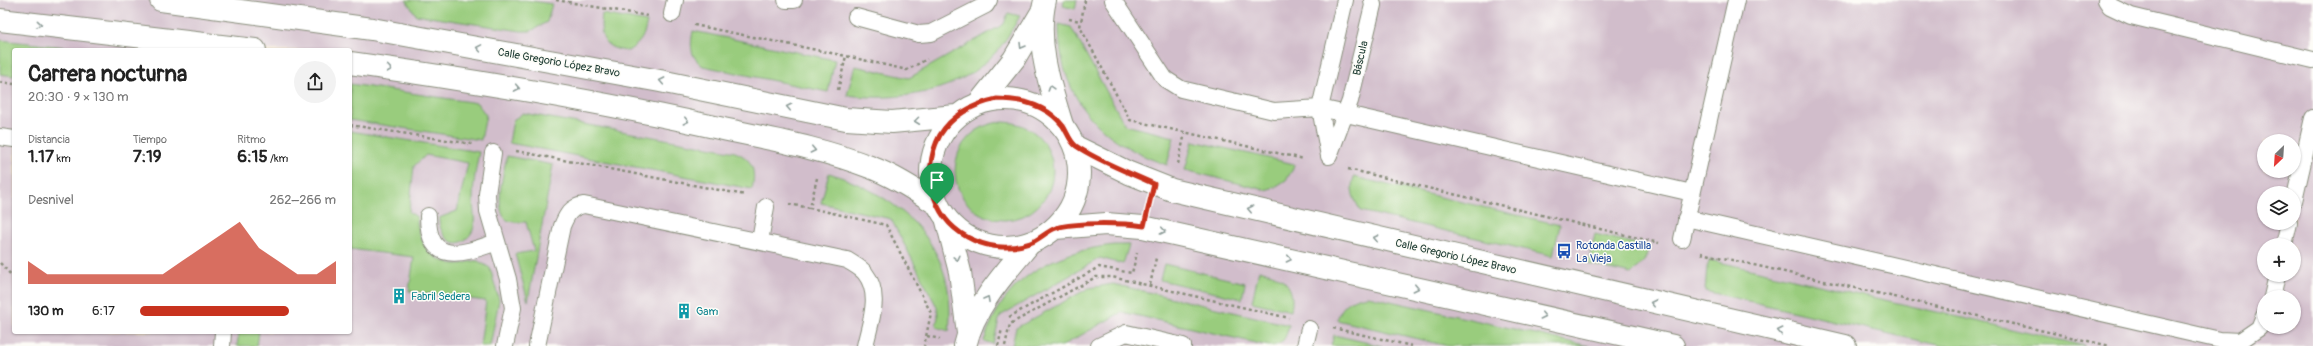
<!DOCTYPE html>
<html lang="es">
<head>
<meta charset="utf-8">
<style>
	:root { --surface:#fff; --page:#f2f2f2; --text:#222; --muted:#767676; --accent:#c8321e }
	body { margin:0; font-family:Pangolin,sans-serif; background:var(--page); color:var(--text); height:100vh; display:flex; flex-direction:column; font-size:15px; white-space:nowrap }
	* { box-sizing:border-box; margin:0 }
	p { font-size:13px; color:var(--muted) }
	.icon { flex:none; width:22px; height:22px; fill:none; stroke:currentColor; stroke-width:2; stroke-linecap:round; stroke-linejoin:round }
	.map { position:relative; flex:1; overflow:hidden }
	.panel { position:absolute; left:12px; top:48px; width:340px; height:286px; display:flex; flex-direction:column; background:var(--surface); border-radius:4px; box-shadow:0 1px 3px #0004 }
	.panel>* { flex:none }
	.needle { width:26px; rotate:205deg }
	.tools { position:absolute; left:2257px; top:134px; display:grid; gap:8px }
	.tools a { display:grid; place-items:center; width:44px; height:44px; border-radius:50%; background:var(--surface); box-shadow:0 1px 3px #0004; font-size:20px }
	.pin { position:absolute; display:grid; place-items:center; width:34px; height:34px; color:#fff; margin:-41px -17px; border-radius:50% 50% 50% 0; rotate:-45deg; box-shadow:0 0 4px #0007 }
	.pin .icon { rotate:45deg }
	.round { display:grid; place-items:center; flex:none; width:42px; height:42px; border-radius:21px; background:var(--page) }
	.head { display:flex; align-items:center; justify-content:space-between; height:68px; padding:0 16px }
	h1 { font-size:22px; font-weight:800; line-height:30px }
	.stats { display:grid; grid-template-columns:repeat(3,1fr); gap:6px; height:68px; padding:4px 16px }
	.stats div { display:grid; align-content:center }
	.stats b { font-size:17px; font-weight:800 }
	.stats small { font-size:11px; font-weight:400 }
	.stats p { font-size:11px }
	.chart { height:112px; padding:8px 16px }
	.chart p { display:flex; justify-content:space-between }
	.chart svg { width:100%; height:72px; margin-top:4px; fill:var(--accent); opacity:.7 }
	ul { padding:0 16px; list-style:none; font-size:13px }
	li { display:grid; grid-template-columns:64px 48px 1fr; align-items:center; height:30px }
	li i { height:10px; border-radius:5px; background:var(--accent) }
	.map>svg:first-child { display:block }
</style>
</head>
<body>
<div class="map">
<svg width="2313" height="346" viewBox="0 0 2313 346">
	<rect width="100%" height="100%" fill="#fdfcf7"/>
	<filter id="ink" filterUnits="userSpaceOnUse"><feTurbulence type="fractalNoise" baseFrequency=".025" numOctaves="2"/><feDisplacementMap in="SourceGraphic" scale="8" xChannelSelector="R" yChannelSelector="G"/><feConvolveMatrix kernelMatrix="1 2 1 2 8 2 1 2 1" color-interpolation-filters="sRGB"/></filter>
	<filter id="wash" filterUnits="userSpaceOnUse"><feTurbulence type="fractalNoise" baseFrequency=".012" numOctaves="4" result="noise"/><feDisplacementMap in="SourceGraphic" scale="16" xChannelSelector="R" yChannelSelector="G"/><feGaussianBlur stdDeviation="0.9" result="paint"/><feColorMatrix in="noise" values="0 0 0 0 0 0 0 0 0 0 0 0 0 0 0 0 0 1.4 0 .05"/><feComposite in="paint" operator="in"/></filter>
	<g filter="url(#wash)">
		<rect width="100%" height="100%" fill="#f3e0c3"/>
		<path fill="#d1bdcb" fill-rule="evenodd" d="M0,0H2313V346H0ZM14,50H350V332H14ZM2264,141H2294V171H2264ZM2264,193H2294V223H2264ZM2264,245H2294V275H2264ZM2264,297H2294V327H2264Z"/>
		<path fill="#99cc7d" stroke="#5c8458" d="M406,0H526L552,4L547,22L531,31H521L416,15Z
			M1064,0H1077L1075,9L1063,6Z
			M1008,13L1020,16C1013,28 1006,41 996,52C960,93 899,102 847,95L855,66L909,78L1004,24Z
			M602,14L647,22C644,37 641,43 628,51C603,49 599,37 602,14Z
			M1059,24L1071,27L1125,125L1174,137L1167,165C1099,142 1058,97 1059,24Z
			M693,31L835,60L828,92L703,66C690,57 690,46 693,31Z
			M0,40L93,50H14V76L0,74Z
			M350,84L477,103L486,115L481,140L350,120Z
			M523,113L735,152C753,159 756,171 752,189L509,143L513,120Z
			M955 171a49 49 0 1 1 98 0a49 49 0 1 1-98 0Z
			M350,131L479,152C476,168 473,184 473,200C473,208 475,217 474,225C474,229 471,235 467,238C453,252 438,233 439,218L457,211L468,163L426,155L414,166L409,212L417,217C417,241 433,265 460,264C466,263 472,260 478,261L490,268L499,300L490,346H480L486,301L409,291L414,257L350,249Z
			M1193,141L1294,164L1293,169L1286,180L1275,187L1265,190L1185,170Z
			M507,156L553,165L528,301L515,254L534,251L526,222C520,222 513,223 507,220C493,210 504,170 507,156Z
			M829,173C903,197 958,247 949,331L936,327L938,316L937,307L891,219L821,203Z
			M1354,177L1560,225L1553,256L1361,211C1354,200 1349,190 1354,177Z
			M1595,234L1650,247L1644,261L1631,274L1588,264Z
			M1114,245H1129L1123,264L1100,258L1000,316L993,344L984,341C1004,278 1051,252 1114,245Z
			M1710,260L2085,346H1942L1705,291L1707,267Z
			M1164,264L1245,283L1242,299L1160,280Z
			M1259,270C1283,276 1296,285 1291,311L1252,302Z
			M1113,284L1289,325C1286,338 1283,346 1269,346L1122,312L1062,346H1012L1016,328L1089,288Z
			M1368,296L1589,346H1448L1337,320C1342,304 1352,298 1368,296Z
			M239,332H259L257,346H237Z
			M1334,335L1382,346H1331Z"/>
	</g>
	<g filter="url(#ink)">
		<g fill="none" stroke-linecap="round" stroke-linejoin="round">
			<g stroke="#898e7c" stroke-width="18">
				<path id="service" d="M786,0H794
					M1113,0L1165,79L1181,89L1274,111L1320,108L1692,193
					M2106,0L2110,6L2131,16L2313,60
					M672,14L675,0
					M856,17L919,34L931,33L986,5L989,0
					M0,137L14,139
					M493,153L487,194L488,211L508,279L513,308L505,346
					M1329,156L1350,101L1373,5L1372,0
					M1329,156L1320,108L1345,0
					M2294,201L2313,118
					M428,216C428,268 465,253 497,242
					M1686,218L2220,340L2240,341L2259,328L2264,316
					M1682,239L1736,0
					M760,241L766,207
					M2284,245L2289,223
					M2272,297L2277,275
					M222,346L223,332
					M537,346L562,226C567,214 571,207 584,205L847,260C853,264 861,268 865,273C882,295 870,322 865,346
					M1099,346L1126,333L1183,346
					M1305,346L1309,329"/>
			</g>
			<g stroke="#898e7c" stroke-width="24">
				<path id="minor" d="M1045,0C1035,42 1050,86 1062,125
					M979,103L1014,59L1042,12
					M947,221L960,272L968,333
					M965,346C974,306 1004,274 1030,243"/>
			</g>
			<g stroke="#898e7c" stroke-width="24">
				<path id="secondary" d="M161,0L372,29L660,81L846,119L892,122L956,116
					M0,20L255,50
					M350,63C471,80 591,100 710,126C763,138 819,147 870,167C894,176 915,190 937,204
					M931 173a74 74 0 1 1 148 0a74 74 0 1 1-148 0Z
					M1074,146L1129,173L1172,190L1845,346
					M1055,228L1106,224L1143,227L1673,346"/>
			</g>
			<path stroke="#898e7c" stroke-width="2.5" stroke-dasharray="3 3" stroke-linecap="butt" d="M556,0L648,16
				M1085,0L1080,27L1130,120L1304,159
				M1069,19L1081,21
				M694,25L846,56
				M0,82L14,84
				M838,90L846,56L907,70L927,59
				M350,125L472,144
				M516,151L745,195
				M1178,164L1185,133
				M1348,169L1659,243
				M817,178L810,208L886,225L931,313L924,346
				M789,204L810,208
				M1701,253L2110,346
				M0,263L14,278
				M1150,285L1156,258
				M1009,317L1099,267L1132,273L1137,253
				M1333,328L1412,346
				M927,336L940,339
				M998,346L1002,329
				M1005,346L1010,324L1096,277H1112L1289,318"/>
			<use href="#service" stroke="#fff" stroke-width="16"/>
			<use href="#minor" stroke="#fff" stroke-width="22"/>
			<use href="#secondary" stroke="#fff" stroke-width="22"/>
		</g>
		<defs><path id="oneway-chevron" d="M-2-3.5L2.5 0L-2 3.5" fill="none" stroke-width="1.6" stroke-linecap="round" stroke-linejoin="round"/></defs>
		<g stroke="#8f9e9a">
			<use href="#oneway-chevron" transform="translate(39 24) rotate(6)"/>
			<use href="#oneway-chevron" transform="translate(1022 46) rotate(121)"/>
			<use href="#oneway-chevron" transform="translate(479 48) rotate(-170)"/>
			<use href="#oneway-chevron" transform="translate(389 69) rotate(8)"/>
			<use href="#oneway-chevron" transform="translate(662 81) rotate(-169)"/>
			<use href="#oneway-chevron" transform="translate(517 88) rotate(11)"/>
			<use href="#oneway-chevron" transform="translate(1051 88) rotate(-107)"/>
			<use href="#oneway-chevron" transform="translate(789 107) rotate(-168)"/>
			<use href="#oneway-chevron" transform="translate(686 121) rotate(13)"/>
			<use href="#oneway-chevron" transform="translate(917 121) rotate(173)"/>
			<use href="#oneway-chevron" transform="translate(813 150) rotate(13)"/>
			<use href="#oneway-chevron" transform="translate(1250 209) rotate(-167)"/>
			<use href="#oneway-chevron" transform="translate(1163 231) rotate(12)"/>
			<use href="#oneway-chevron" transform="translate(1376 238) rotate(-167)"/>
			<use href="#oneway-chevron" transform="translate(957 258) rotate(76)"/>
			<use href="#oneway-chevron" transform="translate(1289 259) rotate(12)"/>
			<use href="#oneway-chevron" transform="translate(1416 288) rotate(13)"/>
			<use href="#oneway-chevron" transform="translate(987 299) rotate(-61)"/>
			<use href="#oneway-chevron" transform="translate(1653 303) rotate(-167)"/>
			<use href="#oneway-chevron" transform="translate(1543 316) rotate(13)"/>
			<use href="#oneway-chevron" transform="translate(1780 331) rotate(-167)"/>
		</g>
	</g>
	<g fill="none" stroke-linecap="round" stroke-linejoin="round" filter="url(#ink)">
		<g stroke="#fff" stroke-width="8">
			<path id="route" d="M997,99C1022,99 1047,105 1063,126C1067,132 1070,142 1076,146C1100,162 1128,172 1154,184L1144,226C1122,223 1076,222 1056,228C1047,231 1039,240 1030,243C993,256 948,237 935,199C928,178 929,155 940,135C953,114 974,104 997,99Z"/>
		</g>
		<use href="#route" stroke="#c8321e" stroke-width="5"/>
	</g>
	<defs>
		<g id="bus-bare" transform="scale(1.2)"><path d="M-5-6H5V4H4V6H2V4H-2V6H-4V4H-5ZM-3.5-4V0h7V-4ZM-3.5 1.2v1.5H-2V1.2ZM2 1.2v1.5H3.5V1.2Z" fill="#1a4fb4" stroke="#fdfcf7" stroke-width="2.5" paint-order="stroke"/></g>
		<g id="building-bare" transform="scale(1.2)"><path d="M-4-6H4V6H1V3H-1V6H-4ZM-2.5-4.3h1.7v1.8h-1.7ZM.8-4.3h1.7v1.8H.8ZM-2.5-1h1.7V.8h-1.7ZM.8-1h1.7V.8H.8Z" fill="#0f9aa8" stroke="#fdfcf7" stroke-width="2.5" paint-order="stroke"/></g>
	</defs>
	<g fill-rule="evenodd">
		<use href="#bus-bare" x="1564" y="251"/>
		<use href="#building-bare" x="399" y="296"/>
		<use href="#building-bare" x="684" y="311"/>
	</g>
	<g text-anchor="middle" stroke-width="3" stroke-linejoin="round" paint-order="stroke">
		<g font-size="11" fill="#1f3d34" stroke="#fdfcf7">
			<text transform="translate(1360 58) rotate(-77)" y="4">Báscula</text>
			<text transform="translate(559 62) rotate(10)" y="4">Calle Gregorio López Bravo</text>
			<text transform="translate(1456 256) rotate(13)" y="4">Calle Gregorio López Bravo</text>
		</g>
		<g font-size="11" fill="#164399" stroke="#fdfcf7" text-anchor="start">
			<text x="1576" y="249">Rotonda Castilla<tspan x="1576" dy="13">La Vieja</tspan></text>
		</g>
		<g font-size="11" fill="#0d838f" stroke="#fdfcf7" text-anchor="start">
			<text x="411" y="300">Fabril Sedera</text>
			<text x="696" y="315">Gam</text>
		</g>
	</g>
</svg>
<div class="tools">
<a><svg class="needle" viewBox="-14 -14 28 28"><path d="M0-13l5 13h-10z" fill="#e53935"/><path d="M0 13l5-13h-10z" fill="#767676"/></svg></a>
<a><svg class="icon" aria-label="layers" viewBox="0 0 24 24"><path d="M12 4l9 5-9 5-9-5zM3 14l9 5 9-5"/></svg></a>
<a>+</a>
<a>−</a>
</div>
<div class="pin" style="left:937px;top:204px;background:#1e9e55"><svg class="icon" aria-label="arrive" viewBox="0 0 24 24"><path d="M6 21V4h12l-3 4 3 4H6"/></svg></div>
<section class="panel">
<div class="head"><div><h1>Carrera nocturna</h1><p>20:30 · 9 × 130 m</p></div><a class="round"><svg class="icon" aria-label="share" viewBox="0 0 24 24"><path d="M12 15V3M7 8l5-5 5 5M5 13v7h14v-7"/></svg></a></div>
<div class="stats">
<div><p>Distancia</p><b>1.17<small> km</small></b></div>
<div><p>Tiempo</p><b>7:19</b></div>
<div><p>Ritmo</p><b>6:15<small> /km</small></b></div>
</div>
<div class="chart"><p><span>Desnivel</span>262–266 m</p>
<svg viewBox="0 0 160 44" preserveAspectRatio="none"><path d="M0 44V30L10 38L20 38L30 38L40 38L50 38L60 38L70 38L80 30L90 22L100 14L110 6L120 22L130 30L140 38L150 38L160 30V44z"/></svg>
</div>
<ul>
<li><b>130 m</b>6:17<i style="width:76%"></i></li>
</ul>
</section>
</div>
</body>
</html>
